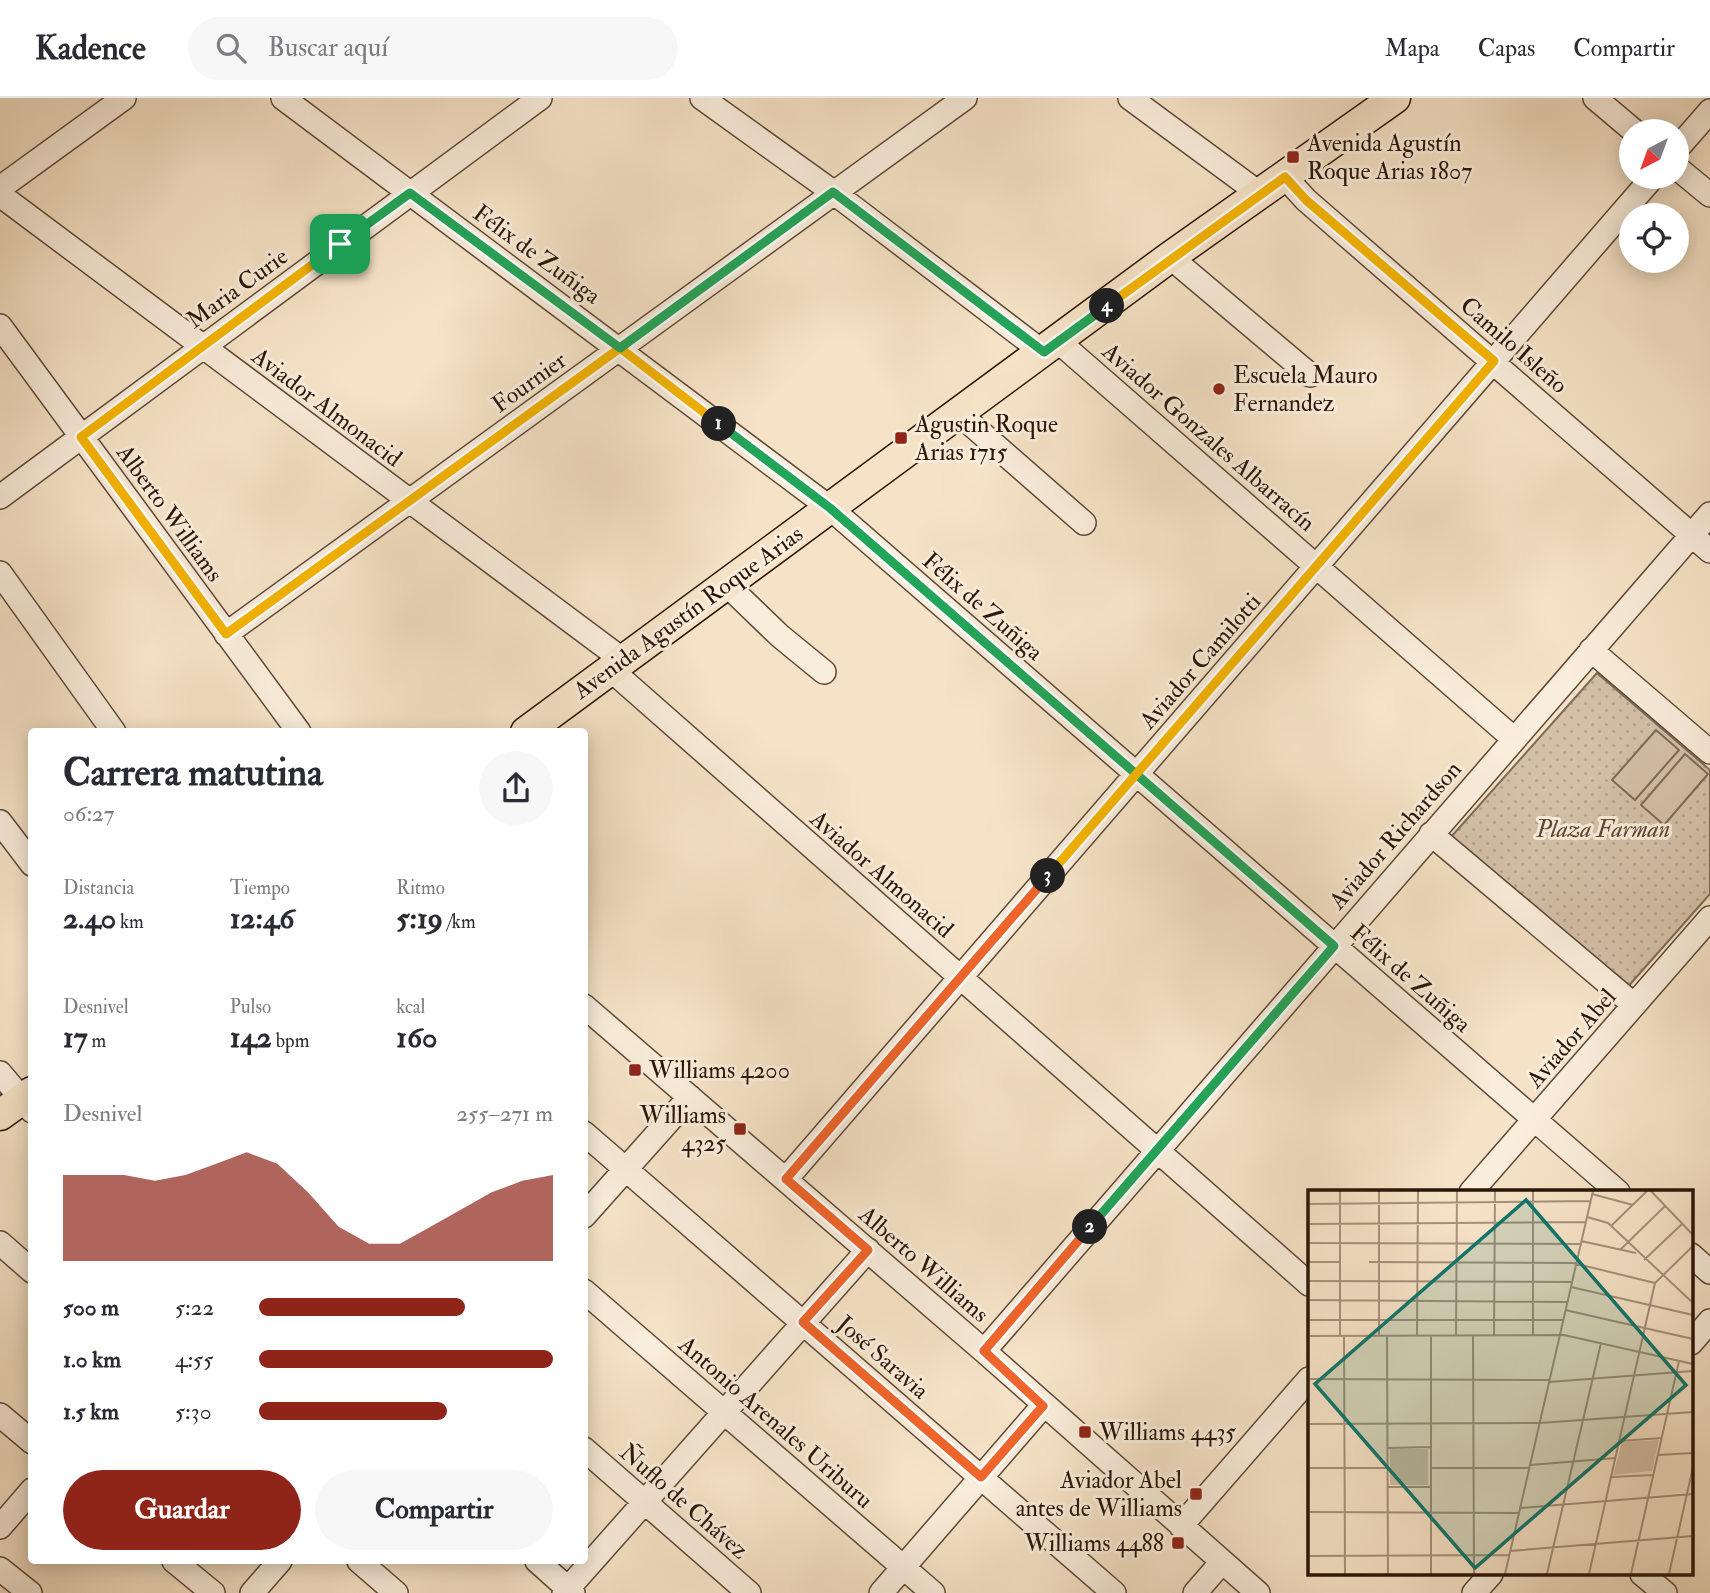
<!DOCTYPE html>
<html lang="es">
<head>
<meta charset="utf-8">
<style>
	:root { --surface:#fff; --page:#f7f7f7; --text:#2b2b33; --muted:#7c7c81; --line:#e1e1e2; --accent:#8f2418 }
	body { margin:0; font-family:"IM FELL Double Pica",serif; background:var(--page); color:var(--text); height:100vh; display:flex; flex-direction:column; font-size:26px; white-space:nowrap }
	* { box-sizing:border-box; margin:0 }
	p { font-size:23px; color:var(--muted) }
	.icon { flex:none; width:38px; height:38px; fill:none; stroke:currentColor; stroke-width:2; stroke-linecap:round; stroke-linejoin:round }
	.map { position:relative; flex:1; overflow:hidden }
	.drawer { position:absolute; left:28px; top:630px; width:560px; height:836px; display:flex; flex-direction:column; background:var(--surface); border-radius:7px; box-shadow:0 4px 18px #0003 }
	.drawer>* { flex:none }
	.needle { width:46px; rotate:221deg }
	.fabs { position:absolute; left:1619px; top:21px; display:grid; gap:14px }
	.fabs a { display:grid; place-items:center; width:70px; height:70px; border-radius:50%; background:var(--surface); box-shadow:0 4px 18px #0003; font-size:35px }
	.pin { position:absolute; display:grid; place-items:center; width:60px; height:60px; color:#fff; margin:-30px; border-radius:14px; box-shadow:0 4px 10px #0006 }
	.km { position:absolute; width:35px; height:35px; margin:-18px; border-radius:50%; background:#222; color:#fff; font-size:19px; line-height:35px; text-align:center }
	.round { display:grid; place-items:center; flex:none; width:74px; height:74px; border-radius:37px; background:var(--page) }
	.overview { display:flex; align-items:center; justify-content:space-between; height:119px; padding:0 35px }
	h1 { font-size:38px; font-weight:800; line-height:52px }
	.stats { display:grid; grid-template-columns:repeat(3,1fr); gap:10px; height:119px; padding:7px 35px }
	.stats div { display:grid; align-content:center }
	.stats b { font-size:30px; font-weight:800 }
	.stats small { font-size:19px; font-weight:400 }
	.stats p { font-size:19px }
	.chart { height:196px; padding:14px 35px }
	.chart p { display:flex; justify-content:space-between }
	.chart svg { width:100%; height:126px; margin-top:7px; fill:var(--accent); opacity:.7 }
	.action { display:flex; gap:14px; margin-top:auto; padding:14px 35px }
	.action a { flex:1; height:80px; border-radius:42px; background:var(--accent); color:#fff; font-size:28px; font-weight:800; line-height:80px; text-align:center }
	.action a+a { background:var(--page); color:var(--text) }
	ul { padding:0 35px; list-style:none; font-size:23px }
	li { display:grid; grid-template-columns:112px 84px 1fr; align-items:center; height:52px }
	li i { height:18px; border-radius:9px; background:var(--accent) }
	header { display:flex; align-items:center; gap:42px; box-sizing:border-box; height:98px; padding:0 35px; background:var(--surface); border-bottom:2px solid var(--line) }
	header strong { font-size:33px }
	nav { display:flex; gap:38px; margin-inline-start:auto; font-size:24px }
	.search { width:490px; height:63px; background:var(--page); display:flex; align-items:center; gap:18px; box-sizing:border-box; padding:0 24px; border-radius:38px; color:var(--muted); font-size:26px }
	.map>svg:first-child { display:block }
</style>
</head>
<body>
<header>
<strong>Kadence</strong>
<div class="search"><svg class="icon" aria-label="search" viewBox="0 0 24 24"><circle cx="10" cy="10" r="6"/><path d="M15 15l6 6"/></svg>Buscar aquí</div>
<nav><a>Mapa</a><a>Capas</a><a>Compartir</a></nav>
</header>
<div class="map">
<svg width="1710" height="1495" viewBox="0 0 1710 1495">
	<defs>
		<pattern id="green-dots" width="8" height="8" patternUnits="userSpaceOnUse" patternTransform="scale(1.75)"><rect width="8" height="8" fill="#d3c0a7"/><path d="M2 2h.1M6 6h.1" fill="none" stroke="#b5a48e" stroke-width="1.8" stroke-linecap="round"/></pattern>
	</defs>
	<rect width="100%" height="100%" fill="#f6e3c7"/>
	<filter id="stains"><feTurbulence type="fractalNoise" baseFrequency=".00286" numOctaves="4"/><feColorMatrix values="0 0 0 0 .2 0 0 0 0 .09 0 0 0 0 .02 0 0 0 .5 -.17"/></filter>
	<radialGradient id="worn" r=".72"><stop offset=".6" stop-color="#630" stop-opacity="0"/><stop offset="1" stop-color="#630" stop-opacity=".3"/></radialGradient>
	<path fill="url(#green-dots)" stroke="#7e6b58" stroke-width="2" d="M1597,575L1710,672V796L1625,892L1451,739Z"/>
	<path fill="#d3c0a7" stroke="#7e6b58" stroke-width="2" d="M1656,632L1679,652L1635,702L1612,682Z
		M1685,656L1708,676L1664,727L1641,707Z"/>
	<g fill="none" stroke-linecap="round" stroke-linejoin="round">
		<g stroke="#5d4938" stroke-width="26">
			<path id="minor" d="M283,0L830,410L1618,1094
				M702,0L833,94L1044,255
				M1130,0L1260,96
				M1595,0L1634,33
				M1676,52L1710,13
				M1676,69L1710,97
				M1285,79L1306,102L1710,453
				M0,90L124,0
				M0,97L623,562
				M1170,159L1310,277
				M0,228L299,634
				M1059,244L1514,641
				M957,314L1084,425
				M0,399L540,0
				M0,475L114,634
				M726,486L780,538L824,574
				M226,536L965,0
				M1591,552L1710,654
				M610,571L1309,1186
				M0,724L32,766
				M1431,736L1634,907
				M584,908L984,1253L1258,1495
				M0,975L32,1013
				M584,1035L1114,1495
				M786,1081L1653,79
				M1471,1094L1710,820
				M584,1118L690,999
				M0,1145L32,1173
				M1691,1157L1710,1174
				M584,1193L933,1495
				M1691,1245L1710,1223
				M984,1253L1710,416
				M0,1317L32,1344
				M584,1351L749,1495
				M1181,1428L1309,1281
				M0,1429L32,1392
				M174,1463L213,1495
				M359,1463L396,1495
				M537,1463L573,1495
				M0,1471L30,1495
				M1642,1476L1665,1495
				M252,1495L280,1463
				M564,1495L868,1152
				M881,1495L1043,1308
				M1195,1495L1222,1464
				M1474,1495L1491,1476"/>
		</g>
		<g stroke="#2a1608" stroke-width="33">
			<path id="major" d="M526,634L1170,159L1395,0
				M0,1017L32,994"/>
		</g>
		<use href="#minor" stroke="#f9eddb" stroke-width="23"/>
		<use href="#major" stroke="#f6e3c7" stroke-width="30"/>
	</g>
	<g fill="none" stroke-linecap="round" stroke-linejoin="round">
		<g stroke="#fff" stroke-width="14">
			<path id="split-1" d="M340,146L81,339L226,536L620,250L719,326"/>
		</g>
		<g stroke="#fff" stroke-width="14">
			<path id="split-2" d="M719,326L830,410L1334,848L1090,1129"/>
		</g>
		<g stroke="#fff" stroke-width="14">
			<path id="split-3" d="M1048,778L786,1081L868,1152L803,1224L981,1379L1043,1308L984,1253L1090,1129"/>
		</g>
		<g stroke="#fff" stroke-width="14">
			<path id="split-4" d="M1048,778L1494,263L1306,102L1285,79L1107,208"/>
		</g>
		<g stroke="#fff" stroke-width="14">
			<path id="split-5" d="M340,146L410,95L620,250L833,94L1044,254L1107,208"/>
		</g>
		<use href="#split-1" stroke="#f5b400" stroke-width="9"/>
		<use href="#split-2" stroke="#22a559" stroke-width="9"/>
		<use href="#split-3" stroke="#f0652b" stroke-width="9"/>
		<use href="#split-4" stroke="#f5b400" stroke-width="9"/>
		<use href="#split-5" stroke="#22a559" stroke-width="9"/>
	</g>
	<g fill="#8f2418" stroke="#f9eddb" stroke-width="2.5">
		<rect x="1286" y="52" width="14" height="14" rx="3.5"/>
		<circle cx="1219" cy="291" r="7"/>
		<rect x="894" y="333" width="14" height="14" rx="3.5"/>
		<rect x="628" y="965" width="14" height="14" rx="3.5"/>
		<rect x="733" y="1024" width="14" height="14" rx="3.5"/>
		<rect x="1078" y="1327" width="14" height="14" rx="3.5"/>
		<rect x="1189" y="1389" width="14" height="14" rx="3.5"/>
		<rect x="1171" y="1438" width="14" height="14" rx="3.5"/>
	</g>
	<g text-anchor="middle" stroke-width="6" stroke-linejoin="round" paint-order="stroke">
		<g font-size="24" fill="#2a1608" stroke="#f9eddb" text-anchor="start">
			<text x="1307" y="53">Avenida Agustín<tspan x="1307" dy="28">Roque Arias 1807</tspan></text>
			<text x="1233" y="285">Escuela Mauro<tspan x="1233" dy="28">Fernandez</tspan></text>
			<text x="915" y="334">Agustin Roque<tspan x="915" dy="28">Arias 1715</tspan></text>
			<text x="649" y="980">Williams 4200</text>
			<text x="726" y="1025" text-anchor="end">Williams<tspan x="726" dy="28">4325</tspan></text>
			<text x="1099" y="1342">Williams 4435</text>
			<text x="1182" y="1390" text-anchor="end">Aviador Abel<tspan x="1182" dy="28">antes de Williams</tspan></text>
			<text x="1164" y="1453" text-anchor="end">Williams 4488</text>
		</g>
		<g font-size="24" fill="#2a1608" stroke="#f9eddb">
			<text transform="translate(537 156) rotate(36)" y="8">Félix de Zuñiga</text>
			<text transform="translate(237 190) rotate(-36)" y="8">Maria Curie</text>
			<text transform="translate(1514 247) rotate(41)" y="8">Camilo Isleño</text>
			<text transform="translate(529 284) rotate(-36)" y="8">Fournier</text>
			<text transform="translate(327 309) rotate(37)" y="8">Aviador Almonacid</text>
			<text transform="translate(1209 339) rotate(41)" y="8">Aviador Gonzales Albarracín</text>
			<text transform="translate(170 415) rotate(54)" y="8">Alberto Williams</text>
			<text transform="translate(983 508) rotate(41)" y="8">Félix de Zuñiga</text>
			<text transform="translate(688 514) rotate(-36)" y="8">Avenida Agustín Roque Arias</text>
			<text transform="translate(1200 563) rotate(-49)" y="8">Aviador Camilotti</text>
			<text transform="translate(1395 737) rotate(-49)" y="8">Aviador Richardson</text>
			<text transform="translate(882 776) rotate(41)" y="8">Aviador Almonacid</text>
			<text transform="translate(1411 880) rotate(41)" y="8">Félix de Zuñiga</text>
			<text transform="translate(1571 940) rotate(-49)" y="8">Aviador Abel</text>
			<text transform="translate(924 1166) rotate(41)" y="8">Alberto Williams</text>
			<text transform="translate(883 1259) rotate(41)" y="8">José Saravia</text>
			<text transform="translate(776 1324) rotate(41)" y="8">Antonio Arenales Uriburu</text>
			<text transform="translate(684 1403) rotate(41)" y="8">Ñuflo de Chávez</text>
		</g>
		<g font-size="24" font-style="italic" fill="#5d4938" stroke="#f9eddb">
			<text x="1603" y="739">Plaza Farman</text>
		</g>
	</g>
	<g transform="translate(1308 1092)">
		<rect width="385" height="385" fill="#f6e3c7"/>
		<path d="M351,250L344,281L305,285L314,252ZM82,259H120V295H82Z" fill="#d3c0a7"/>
		<path fill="none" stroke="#a4917b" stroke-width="2" d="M343,1L385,45M284,4L325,15M0,14L282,11M279,27L300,33L385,113M0,34L278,32M303,36L339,1M273,51L328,63M0,53L273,54M312,60L357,16M336,70L374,34M0,72H32M61,72L265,73L347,93M0,91L264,92M347,93L385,56M263,97L385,125M0,110L259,112M257,120L385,149M0,130H255M32,145V1M36,145L37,384M71,145V1M79,145L80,384M109,145L110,1M225,145V1M0,146L256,145L385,174M123,146V384M148,146L149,1M165,146L166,384M186,146L187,1M0,189L242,190M241,192L385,181M0,234L232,233L385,222M312,251L354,248M79,258L123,257M350,265L385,263M222,275L308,268M0,278H79M123,278H221M304,287L345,285M79,297H123M212,318L385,304M0,322L211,323M202,361L385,346M0,366L201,365M197,384L285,1M239,384L293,153M281,384L347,93M323,384L371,171M361,384L385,277"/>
		<path fill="#0f766e" fill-opacity="0.15" stroke="#0f766e" stroke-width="3.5" d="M218,10L378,195L167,378L7,194Z"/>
		<rect width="385" height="385" fill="none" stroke="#2a1608" stroke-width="3.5"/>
	</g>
	<rect width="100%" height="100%" filter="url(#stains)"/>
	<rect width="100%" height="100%" fill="url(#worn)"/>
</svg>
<div class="fabs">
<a><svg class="needle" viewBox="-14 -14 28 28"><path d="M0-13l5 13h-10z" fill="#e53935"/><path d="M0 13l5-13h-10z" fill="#7c7c81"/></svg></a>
<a><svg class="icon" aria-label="locate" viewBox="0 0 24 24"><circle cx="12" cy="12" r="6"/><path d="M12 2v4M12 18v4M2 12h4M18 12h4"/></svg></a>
</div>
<div class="pin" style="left:340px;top:146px;background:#1e9e55"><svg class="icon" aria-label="arrive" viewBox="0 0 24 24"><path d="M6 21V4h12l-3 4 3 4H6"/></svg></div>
<b class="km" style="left:719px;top:326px">1</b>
<b class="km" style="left:1090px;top:1129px">2</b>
<b class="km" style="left:1048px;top:778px">3</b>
<b class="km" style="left:1107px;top:208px">4</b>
<section class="drawer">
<div class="overview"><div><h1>Carrera matutina</h1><p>06:27</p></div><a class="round"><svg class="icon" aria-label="share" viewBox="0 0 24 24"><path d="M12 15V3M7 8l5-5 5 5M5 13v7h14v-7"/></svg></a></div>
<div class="stats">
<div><p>Distancia</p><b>2.40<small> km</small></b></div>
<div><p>Tiempo</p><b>12:46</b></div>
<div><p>Ritmo</p><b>5:19<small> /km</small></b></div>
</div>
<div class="stats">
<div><p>Desnivel</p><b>17<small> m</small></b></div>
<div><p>Pulso</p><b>142<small> bpm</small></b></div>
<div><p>kcal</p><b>160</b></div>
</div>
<div class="chart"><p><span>Desnivel</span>255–271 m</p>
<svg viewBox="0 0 160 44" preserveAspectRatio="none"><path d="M0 44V14L10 14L20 14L30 16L40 14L50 10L60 6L70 10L80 20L90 32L100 38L110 38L120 32L130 26L140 20L150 16L160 14V44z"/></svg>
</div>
<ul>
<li><b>500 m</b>5:22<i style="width:70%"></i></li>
<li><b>1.0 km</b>4:55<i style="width:100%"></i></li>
<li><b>1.5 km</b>5:30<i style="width:64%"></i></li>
</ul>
<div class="action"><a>Guardar</a><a>Compartir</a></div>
</section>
</div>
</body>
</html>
